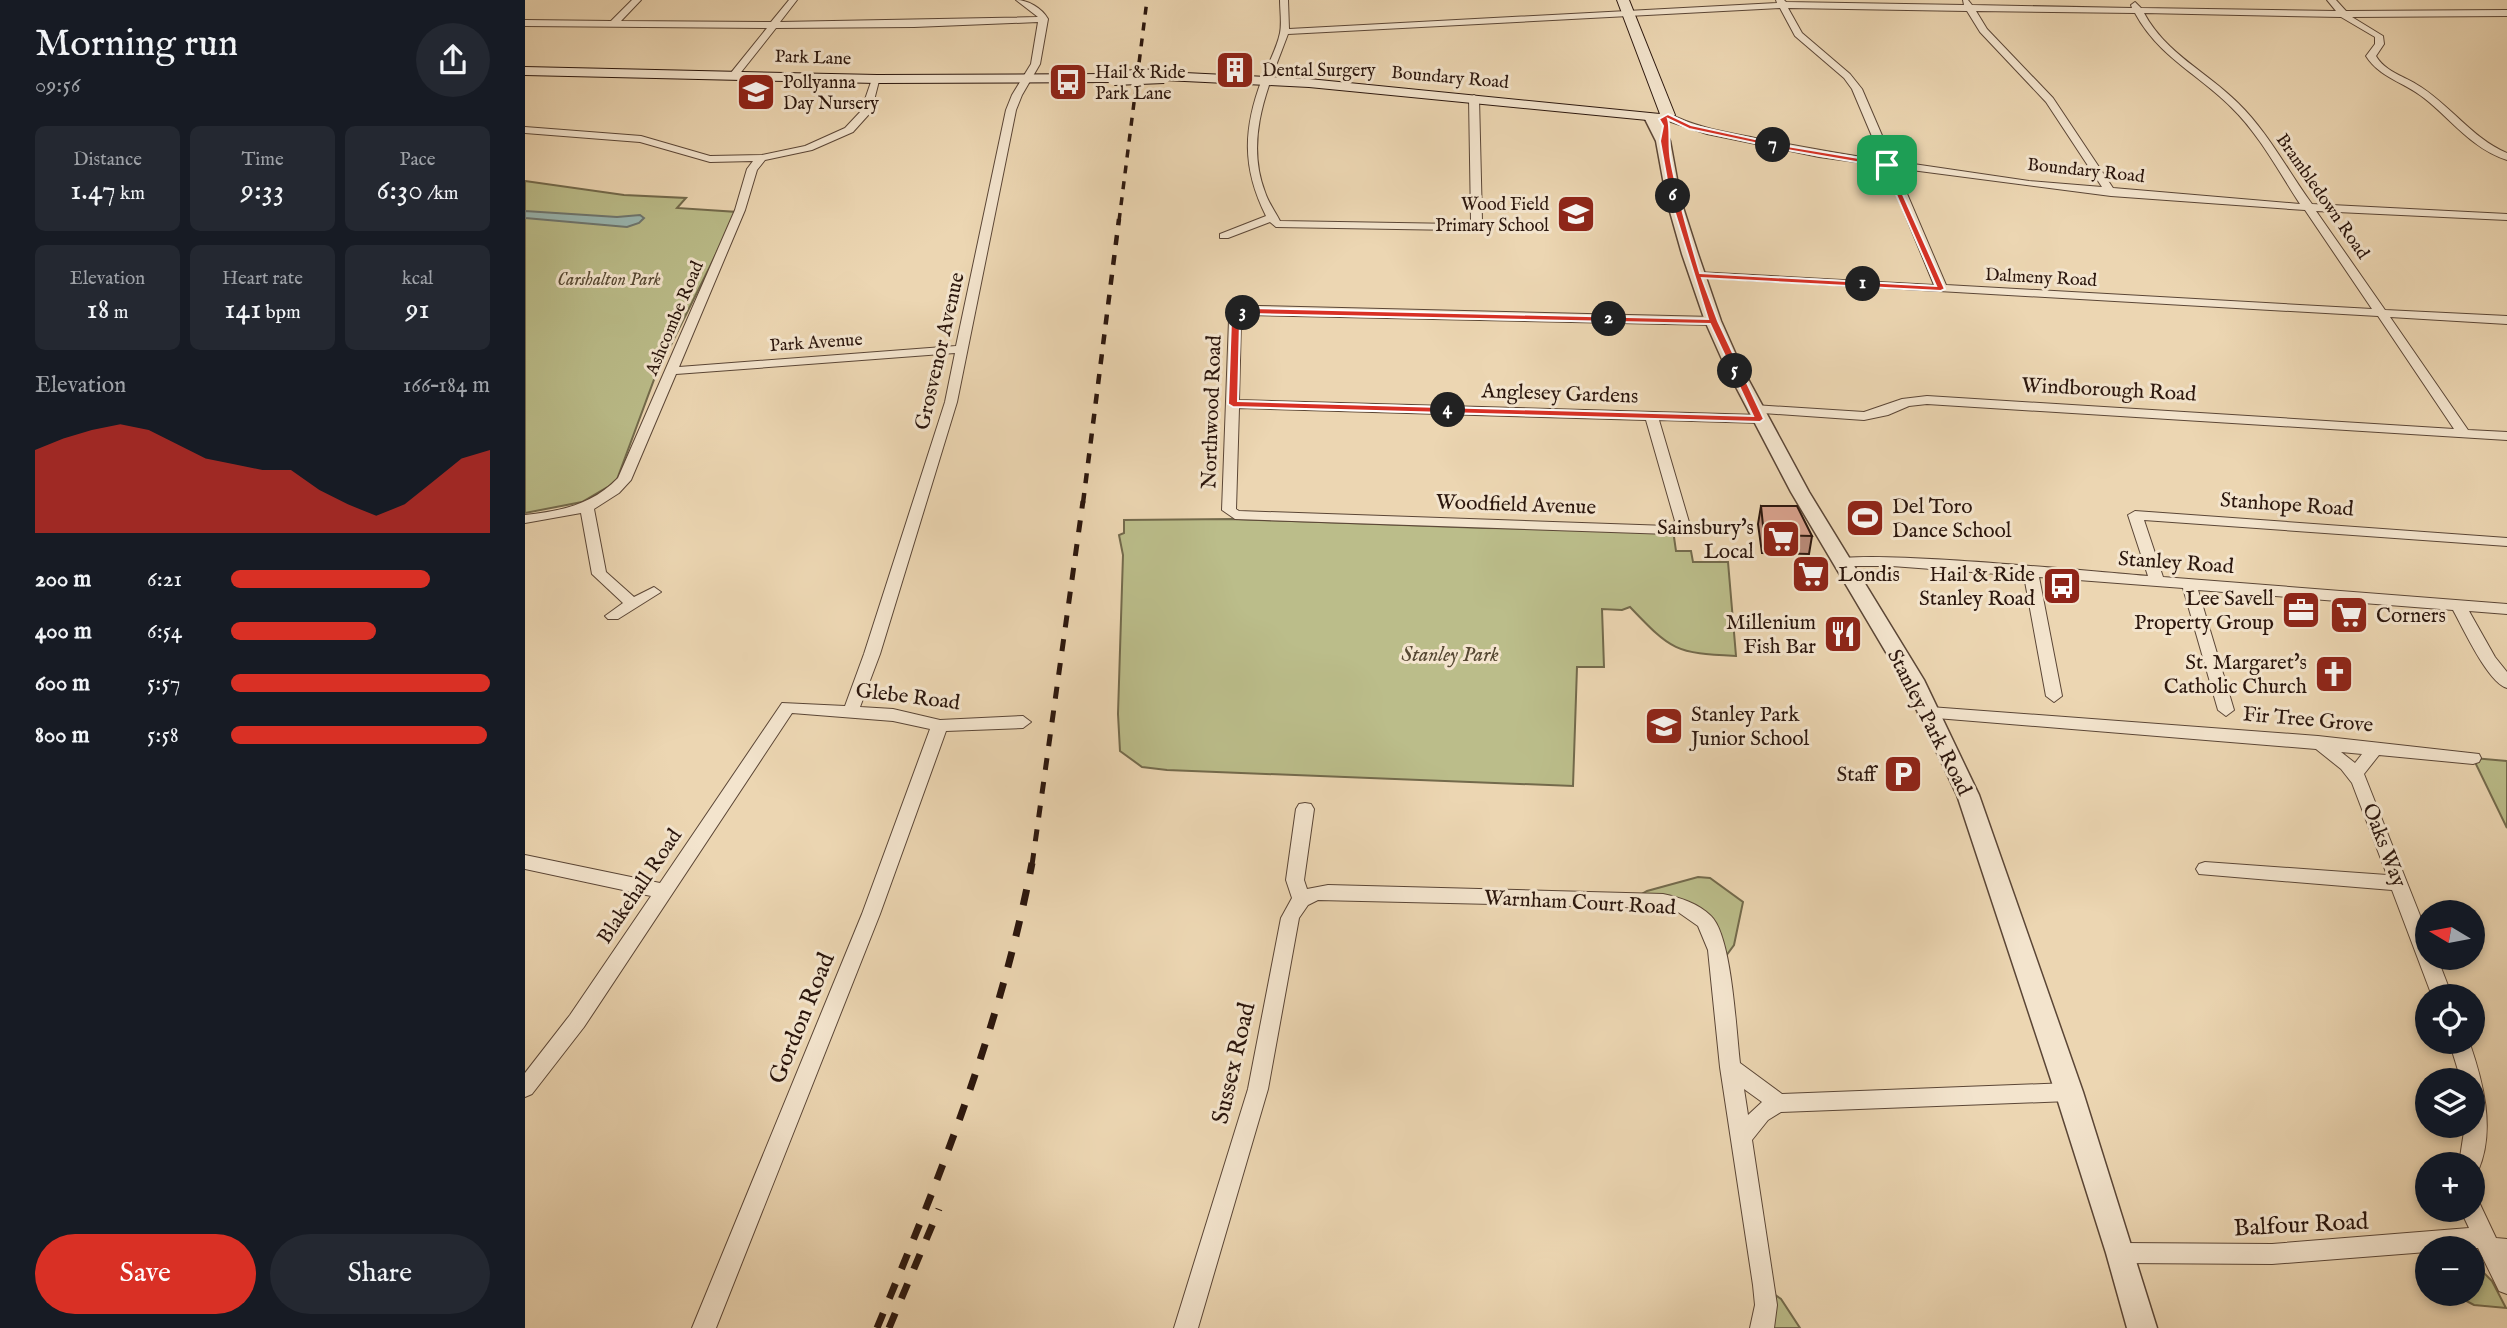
<!DOCTYPE html>
<html lang="en">
<head>
<meta charset="utf-8">
<style>
	:root { --surface:#171b24; --page:#242831; --text:#f1f3f6; --muted:#9ea1a6; --accent:#d93025 }
	body { margin:0; font-family:"IM FELL English",serif; background:var(--page); color:var(--text); height:100vh; display:flex; flex-direction:column; font-size:26px; white-space:nowrap }
	* { box-sizing:border-box; margin:0 }
	p { font-size:23px; color:var(--muted) }
	.icon { flex:none; width:38px; height:38px; fill:none; stroke:currentColor; stroke-width:2; stroke-linecap:round; stroke-linejoin:round }
	.map { position:relative; flex:1; overflow:hidden }
	.panel { display:flex; flex-direction:column; background:var(--surface); width:525px }
	.panel>* { flex:none }
	.needle { width:46px; rotate:280deg }
	.fabs { position:absolute; left:1890px; top:900px; display:grid; gap:14px }
	.fabs a { display:grid; place-items:center; width:70px; height:70px; border-radius:50%; background:var(--surface); box-shadow:0 4px 10px #0003; font-size:35px }
	.pin { position:absolute; display:grid; place-items:center; width:60px; height:60px; color:#fff; margin:-30px; border-radius:14px; box-shadow:0 4px 10px #0006 }
	.km { position:absolute; width:35px; height:35px; margin:-18px; border-radius:50%; background:#222; color:#fff; font-size:19px; line-height:35px; text-align:center }
	.round { display:grid; place-items:center; flex:none; width:74px; height:74px; border-radius:37px; background:var(--page) }
	.head { display:flex; align-items:center; justify-content:space-between; height:119px; padding:0 35px }
	h1 { font-size:38px; font-weight:600; line-height:52px }
	.stats { display:grid; grid-template-columns:repeat(3,1fr); gap:10px; height:119px; padding:7px 35px }
	.stats div { display:grid; align-content:center; border-radius:10px; background:var(--page); text-align:center }
	.stats b { font-size:30px; font-weight:600 }
	.stats small { font-size:19px; font-weight:400 }
	.stats p { font-size:19px }
	.chart { height:196px; padding:14px 35px }
	.chart p { display:flex; justify-content:space-between }
	.chart svg { width:100%; height:126px; margin-top:7px; fill:var(--accent); opacity:.7 }
	.cta { display:flex; gap:14px; margin-top:auto; padding:14px 35px }
	.cta a { flex:1; height:80px; border-radius:42px; background:var(--accent); color:#fff; font-size:28px; font-weight:600; line-height:80px; text-align:center }
	.cta a+a { background:var(--page); color:var(--text) }
	ul { padding:0 35px; list-style:none; font-size:23px }
	li { display:grid; grid-template-columns:112px 84px 1fr; align-items:center; height:52px }
	li i { height:18px; border-radius:9px; background:var(--accent) }
	main { display:flex; flex:1; min-height:0 }
	.map>svg:first-child { display:block }
</style>
</head>
<body>
<main>
<section class="panel">
<div class="head"><div><h1>Morning run</h1><p>09:56</p></div><a class="round"><svg class="icon" aria-label="share" viewBox="0 0 24 24"><path d="M12 15V3M7 8l5-5 5 5M5 13v7h14v-7"/></svg></a></div>
<div class="stats">
<div><p>Distance</p><b>1.47<small> km</small></b></div>
<div><p>Time</p><b>9:33</b></div>
<div><p>Pace</p><b>6:30<small> /km</small></b></div>
</div>
<div class="stats">
<div><p>Elevation</p><b>18<small> m</small></b></div>
<div><p>Heart rate</p><b>141<small> bpm</small></b></div>
<div><p>kcal</p><b>91</b></div>
</div>
<div class="chart"><p><span>Elevation</span>166–184 m</p>
<svg viewBox="0 0 160 44" preserveAspectRatio="none"><path d="M0 44V15L10 11L20 8L30 6L40 8L50 13L60 18L70 20L80 22L90 22L100 29L110 34L120 38L130 34L140 26L150 18L160 15V44z"/></svg>
</div>
<ul>
<li><b>200 m</b>6:21<i style="width:77%"></i></li>
<li><b>400 m</b>6:54<i style="width:56%"></i></li>
<li><b>600 m</b>5:57<i style="width:100%"></i></li>
<li><b>800 m</b>5:58<i style="width:99%"></i></li>
</ul>
<div class="cta"><a>Save</a><a>Share</a></div>
</section>
<div class="map">
<svg width="1982" height="1328" viewBox="0 0 1982 1328">
	<rect width="100%" height="100%" fill="#ecd6b2"/>
	<filter id="stains"><feTurbulence type="fractalNoise" baseFrequency=".00286" numOctaves="4"/><feColorMatrix values="0 0 0 0 .2 0 0 0 0 .09 0 0 0 0 .02 0 0 0 .5 -.17"/></filter>
	<radialGradient id="worn" r=".72"><stop offset=".6" stop-color="#630" stop-opacity="0"/><stop offset="1" stop-color="#630" stop-opacity=".3"/></radialGradient>
	<path fill="#bbbd8a" stroke="#736a4c" stroke-width="2" d="M0,181L99,195L161,198L152,208L212,212L130,377L91,482L57,502L0,513Z
		M707,519L960,528L1148,530L1151,551H1166L1168,562H1203L1211,656C1150,653 1147,651 1105,607L1097,610L1077,609L1079,667H1052L1048,786L642,770L617,767L595,751L593,714L598,555L594,535L599,533V520Z
		M1948,758L1982,761V828Z
		M1173,877L1185,878L1218,902L1209,945L1198,960L1181,916L1110,898L1122,891Z
		M1948,1262L1967,1281L1981,1308L1949,1305L1926,1293H1948Z
		M1243,1290L1256,1299L1275,1328H1241Z"/>
	<path fill="#9ab8b3" stroke="#6e7771" stroke-width="2" d="M0,211L92,217L115,215L119,218L114,223L102,227L0,218Z"/>
	<g fill="none" stroke-linecap="round" stroke-linejoin="round">
		<g stroke="#5b4636" stroke-width="2">
			<path id="minor" d="M107,0H116L96,21L246,22L264,0H272L255,22L513,17L491,0C503,0 517,8 523,19L515,64L497,95L491,110L432,402L355,654L335,707L368,709L415,720L498,716L506,722L498,728L421,731L355,914L191,1328H167L337,914L405,729L368,721L267,713L59,1027L7,1094L0,1097V1073L45,1015L126,896L0,869V855L135,883L257,703L320,706L339,654L420,402L430,353L151,374L106,480L94,493L69,509L81,572L109,597L129,587L136,592L93,619H83L80,616L98,603L67,574L56,513L0,523V515C36,511 67,505 93,478L210,210L222,169L228,161L185,162L115,142L0,133V127L116,136L185,156L237,155L280,146L320,128L336,111L347,79L355,77L346,112L328,132L287,150L240,160L232,170L220,210L154,367L431,346L481,110L487,95L506,64L513,22L389,27L251,28L213,76L210,77L205,74L242,28L0,26V20L86,21Z
				M755,0H763L764,29L1252,3L1251,0H1259L1261,2L1439,5L1438,0H1443L1447,5L1607,8L1606,5L1610,2L1616,8L1811,11L1802,0H1811L1821,11L1982,10V16L1827,17L1858,36L1859,44L1851,56C1860,71 1876,75 1891,84C1924,103 1946,138 1982,153V160C1947,149 1926,119 1899,98C1879,82 1855,78 1841,56L1850,44V37L1816,17L1619,13C1641,54 1681,71 1713,103C1742,131 1763,171 1787,204L1982,214V220L1791,211L1860,310L1982,316V324L1865,317L1943,430L1982,432V440L1402,404L1384,406L1363,415L1339,420L1224,412L1223,409L1229,405L1339,412L1377,399L1402,396L1929,429L1853,316L1168,277L1166,275L1172,272L1409,285L1360,166L1294,157L1182,134L1140,120L1138,116L1143,113C1169,127 1200,132 1230,138C1272,146 1314,154 1357,160L1327,89L1319,78L1270,36L1255,8L763,34C744,85 719,137 740,192C743,202 750,211 755,221L932,224L946,221L944,98L949,95L954,98L957,221L954,226L932,230L751,227L745,222L703,238H695V234L741,216C717,168 718,129 737,79C743,64 752,48 755,33C757,23 755,10 755,0ZM1263,8L1442,11L1455,32L1521,102L1577,187L1504,181L1368,161L1337,89L1325,74L1277,33ZM1451,11L1610,13C1633,56 1673,74 1706,107C1734,134 1754,172 1775,204L1588,188L1528,98L1462,29ZM1371,168L1586,196L1780,210L1847,309L1421,285Z
				M734,306L1188,317L1194,321L1188,325L724,315L716,321L714,400L1235,415L1242,419L1235,423L1134,420L1164,522L1156,531L1144,534L710,519L697,510L704,320L716,309ZM714,408L1121,420L1150,521L1143,526L714,511L711,509Z
				M1610,511L1982,538V546L1619,520L1638,577L1982,604V614L1944,611L1970,657L1982,672V688C1963,683 1938,628 1928,610L1673,590L1709,710L1701,716L1693,710L1658,588L1514,577L1537,696L1529,702L1521,696L1499,576L1367,566H1316L1309,561C1323,547 1584,573 1623,576L1603,515Z
				M1405,707L1793,736L1954,754L1956,758L1954,762L1948,764L1854,755L1839,774L1902,933V957H1912L1927,996H1907L1867,890L1674,874L1671,869L1674,864L1680,862L1862,875L1827,783L1816,769L1791,749L1399,717L1397,713ZM1816,752L1837,754L1830,763Z
				M780,803L786,804L789,809L779,880L782,889L803,885L1138,894C1156,898 1173,903 1186,916C1207,936 1211,1031 1215,1063L1257,1094L1544,1083L1551,1086L1554,1092L1551,1098L1544,1101L1256,1112L1243,1120L1227,1140L1252,1305L1249,1328H1225L1230,1305L1228,1285L1195,1067L1183,950L1173,926L1153,912L1138,908L793,900L783,905L774,918L743,1089L673,1328H649L723,1089L756,918L767,898L761,880L771,809L774,804ZM1219,1089L1237,1102L1223,1115Z
				M1924,1041H1944C1958,1081 1971,1130 1953,1171L1948,1173V1164H1934L1940,1125H1948V1080H1936Z
				M1948,1200L1954,1202L1971,1238L1982,1239V1294L1974,1291L1953,1248H1902V1252L1747,1264L1596,1263L1588,1260L1585,1253L1588,1246L1596,1243L1747,1244L1944,1228L1935,1209H1948Z"/>
		</g>
		<g stroke="#5b4636" stroke-width="3">
			<path id="tertiary" d="M1127,115L1136,121L1145,141L1156,201L1173,254L1196,321L1216,366L1284,492L1399,680L1454,795L1558,1092L1632,1328H1602L1581,1253L1530,1092L1432,795L1378,681L1266,492L1200,366L1180,321L1157,254L1142,201L1131,141L1120,119Z"/>
		</g>
		<g stroke="#2b160d" stroke-width="2">
			<path id="secondary" d="M1092,0H1104L1150,115L1143,122L784,87L639,80L632,76L639,72L784,79L1135,114Z
				M0,67L352,75L589,74L596,78L589,82L352,83L0,75Z"/>
		</g>
		<use href="#minor" fill="#f3e4cd" fill-rule="evenodd"/>
		<use href="#tertiary" fill="#f3e4cd" fill-rule="evenodd"/>
		<use href="#secondary" fill="#f3e4cd" fill-rule="evenodd"/>
		<path stroke="#2b160d" stroke-width="3.5" stroke-dasharray="8 8" stroke-linecap="butt" d="M594,221L622,0"/>
		<path stroke="#2b160d" stroke-width="4.5" stroke-dasharray="10 10" stroke-linecap="butt" d="M558,503L594,219"/>
		<path stroke="#2b160d" stroke-width="5" stroke-dasharray="12 12" stroke-linecap="butt" d="M507,865L558,501"/>
		<path stroke="#2b160d" stroke-width="7" stroke-dasharray="16 16" stroke-linecap="butt" d="M352,1328C415,1177 476,1025 507,863
			M364,1328L414,1209"/>
		<g stroke="#2b160d" stroke-width="16" stroke-linecap="butt">
			<path id="secondary-bridge" d="M589,78L639,76"/>
		</g>
		<use href="#secondary-bridge" stroke="#f3e4cd" stroke-width="14"/>
	</g>
	<path fill="#bb8c7b" stroke="#2b160d" stroke-width="2" d="M1236,506L1287,536L1284,554L1237,553L1233,524Z"/>
	<path fill="#daa38f" stroke="#2b160d" stroke-width="2" d="M1236,506H1272L1287,536L1239,535Z"/>
	<path fill="#d93025" stroke="#fff" stroke-width="2" fill-rule="evenodd" d="M1143,114L1166,125L1262,146L1364,163L1420,289L1416,291L1177,278L1193,321L1239,419L1235,422L708,407L703,404L706,320L724,308L1183,319L1145,197L1135,141L1138,126L1134,119ZM1143,119L1164,129L1262,150L1359,167L1411,286L1175,273C1164,236 1153,199 1146,161C1143,147 1146,129 1143,119ZM726,314L1185,324L1228,416L713,401L715,321Z"/>
	<defs>
		<g id="building-square" transform="scale(2.0125)"><rect x="-9" y="-9" width="18" height="18" rx="4" fill="#8f2418" stroke="#f3e4cd"/><path d="M-4-6H4V6H1V3H-1V6H-4ZM-2.5-4.3h1.7v1.8h-1.7ZM.8-4.3h1.7v1.8H.8ZM-2.5-1h1.7V.8h-1.7ZM.8-1h1.7V.8H.8Z" fill="#fff"/></g>
		<g id="bus-square" transform="scale(2.0125)"><rect x="-9" y="-9" width="18" height="18" rx="4" fill="#8f2418" stroke="#f3e4cd"/><path d="M-5-6H5V4H4V6H2V4H-2V6H-4V4H-5ZM-3.5-4V0h7V-4ZM-3.5 1.2v1.5H-2V1.2ZM2 1.2v1.5H3.5V1.2Z" fill="#fff"/></g>
		<g id="school-square" transform="scale(2.0125)"><rect x="-9" y="-9" width="18" height="18" rx="4" fill="#8f2418" stroke="#f3e4cd"/><path d="M0-5L7-2L0 1L-7-2ZM-4 1L0 2.5L4 1V4Q0 6-4 4Z" fill="#fff"/></g>
		<g id="stadium-square" transform="scale(2.0125)"><rect x="-9" y="-9" width="18" height="18" rx="4" fill="#8f2418" stroke="#f3e4cd"/><path d="M0-5a6.5 5 0 1 0 0 10a6.5 5 0 1 0 0-10ZM-3.5-1.8h7v3.6h-7Z" fill="#fff"/></g>
		<g id="supermarket-square" transform="scale(2.0125)"><rect x="-9" y="-9" width="18" height="18" rx="4" fill="#8f2418" stroke="#f3e4cd"/><path d="M-6-5.5h2.5l.6 2H6L4.5 2H-2.5L-4.4-4H-6ZM-1.5 3.2a1.3 1.3 0 1 0 .1 0ZM3 3.2a1.3 1.3 0 1 0 .1 0Z" fill="#fff"/></g>
		<g id="office-square" transform="scale(2.0125)"><rect x="-9" y="-9" width="18" height="18" rx="4" fill="#8f2418" stroke="#f3e4cd"/><path d="M-6-3h4V-5.5h4V-3h4V5H-6ZM-1-4.5V-3h2v-1.5ZM-6 0V1H6V0Z" fill="#fff"/></g>
		<g id="restaurant-square" transform="scale(2.0125)"><rect x="-9" y="-9" width="18" height="18" rx="4" fill="#8f2418" stroke="#f3e4cd"/><path d="M-5-6h1v4h1v-4h1v4h1v-4h1v5L-1.5 .5V6h-2V.5L-5-1ZM5-6V6H3V1.5H1.5Q1.5-4 5-6Z" fill="#fff"/></g>
		<g id="church-square" transform="scale(2.0125)"><rect x="-9" y="-9" width="18" height="18" rx="4" fill="#8f2418" stroke="#f3e4cd"/><path d="M-1.2-6h2.4v3.5h3.3v2.4h-3.3V6h-2.4V-.1h-3.3v-2.4h3.3Z" fill="#fff"/></g>
		<g id="parking-square" transform="scale(2.0125)"><rect x="-9" y="-9" width="18" height="18" rx="4" fill="#8f2418" stroke="#f3e4cd"/><path d="M-3.5-5.5H1a3.5 3.5 0 0 1 0 7H-1V5.5H-3.5ZM-1-3.4V-.6H.8a1.4 1.4 0 0 0 0-2.8Z" fill="#fff"/></g>
	</defs>
	<g fill-rule="evenodd">
		<use href="#building-square" x="710" y="70"/>
		<use href="#bus-square" x="543" y="82"/>
		<use href="#school-square" x="231" y="92"/>
		<use href="#school-square" x="1051" y="214"/>
		<use href="#stadium-square" x="1340" y="518"/>
		<use href="#supermarket-square" x="1256" y="539"/>
		<use href="#supermarket-square" x="1286" y="574"/>
		<use href="#bus-square" x="1537" y="586"/>
		<use href="#office-square" x="1776" y="610"/>
		<use href="#supermarket-square" x="1824" y="615"/>
		<use href="#restaurant-square" x="1318" y="634"/>
		<use href="#church-square" x="1809" y="674"/>
		<use href="#school-square" x="1139" y="726"/>
		<use href="#parking-square" x="1378" y="774"/>
	</g>
	<g text-anchor="middle" stroke-width="6" stroke-linejoin="round" paint-order="stroke">
		<g font-size="18" fill="#2b160d" stroke="#f3e4cd">
			<text transform="translate(288 57) rotate(2)" y="6">Park Lane</text>
			<text transform="translate(925 77) rotate(5)" y="6">Boundary Road</text>
			<text transform="translate(1561 170) rotate(6)" y="6">Boundary Road</text>
			<text transform="translate(1798 196) rotate(55)" y="6">Brambledown Road</text>
			<text transform="translate(1516 277) rotate(3)" y="6">Dalmeny Road</text>
			<text transform="translate(149 318) rotate(-67)" y="6">Ashcombe Road</text>
			<text transform="translate(291 342) rotate(-4)" y="6">Park Avenue</text>
		</g>
		<g font-size="18" fill="#2b160d" stroke="#f3e4cd" text-anchor="start">
			<text x="737" y="76">Dental Surgery</text>
			<text x="570" y="78">Hail &amp; Ride<tspan x="570" dy="21">Park Lane</tspan></text>
			<text x="258" y="88">Pollyanna<tspan x="258" dy="21">Day Nursery</tspan></text>
			<text x="1024" y="210" text-anchor="end">Wood Field<tspan x="1024" dy="21">Primary School</tspan></text>
		</g>
		<g font-size="18" font-style="italic" fill="#564832" stroke="#f3e4cd">
			<text x="84" y="285">Carshalton Park</text>
		</g>
		<g font-size="21" fill="#2b160d" stroke="#f3e4cd">
			<text transform="translate(414 351) rotate(-77)" y="7">Grosvenor Avenue</text>
			<text transform="translate(1584 389) rotate(3)" y="7">Windborough Road</text>
			<text transform="translate(1035 393) rotate(2)" y="7">Anglesey Gardens</text>
			<text transform="translate(686 412) rotate(-88)" y="7">Northwood Road</text>
			<text transform="translate(991 504) rotate(2)" y="7">Woodfield Avenue</text>
			<text transform="translate(1762 504) rotate(4)" y="7">Stanhope Road</text>
			<text transform="translate(1651 562) rotate(4)" y="7">Stanley Road</text>
			<text transform="translate(383 696) rotate(7)" y="7">Glebe Road</text>
			<text transform="translate(1783 719) rotate(5)" y="7">Fir Tree Grove</text>
			<text transform="translate(1405 722) rotate(63)" y="7">Stanley Park Road</text>
			<text transform="translate(1860 845) rotate(69)" y="7">Oaks Way</text>
			<text transform="translate(114 886) rotate(-56)" y="7">Blakehall Road</text>
			<text transform="translate(1055 902) rotate(3)" y="7">Warnham Court Road</text>
		</g>
		<g font-size="21" fill="#2b160d" stroke="#f3e4cd" text-anchor="end">
			<text x="1367" y="513" text-anchor="start">Del Toro<tspan x="1367" dy="24">Dance School</tspan></text>
			<text x="1229" y="534">Sainsbury's<tspan x="1229" dy="24">Local</tspan></text>
			<text x="1313" y="581" text-anchor="start">Londis</text>
			<text x="1510" y="581">Hail &amp; Ride<tspan x="1510" dy="24">Stanley Road</tspan></text>
			<text x="1749" y="605">Lee Savell<tspan x="1749" dy="24">Property Group</tspan></text>
			<text x="1851" y="622" text-anchor="start">Corners</text>
			<text x="1291" y="629">Millenium<tspan x="1291" dy="24">Fish Bar</tspan></text>
			<text x="1782" y="669">St. Margaret's<tspan x="1782" dy="24">Catholic Church</tspan></text>
			<text x="1166" y="721" text-anchor="start">Stanley Park<tspan x="1166" dy="24">Junior School</tspan></text>
			<text x="1351" y="781">Staff</text>
		</g>
		<g font-size="21" font-style="italic" fill="#564832" stroke="#f3e4cd">
			<text x="925" y="661">Stanley Park</text>
		</g>
		<g font-size="24" fill="#2b160d" stroke="#f3e4cd">
			<text transform="translate(276 1018) rotate(-68)" y="8">Gordon Road</text>
			<text transform="translate(708 1063) rotate(-77)" y="8">Sussex Road</text>
			<text transform="translate(1776 1224) rotate(-3)" y="8">Balfour Road</text>
		</g>
	</g>
	<rect width="100%" height="100%" filter="url(#stains)"/>
	<rect width="100%" height="100%" fill="url(#worn)"/>
</svg>
<div class="fabs">
<a><svg class="needle" viewBox="-14 -14 28 28"><path d="M0-13l5 13h-10z" fill="#e53935"/><path d="M0 13l5-13h-10z" fill="#9ea1a6"/></svg></a>
<a><svg class="icon" aria-label="locate" viewBox="0 0 24 24"><circle cx="12" cy="12" r="6"/><path d="M12 2v4M12 18v4M2 12h4M18 12h4"/></svg></a>
<a><svg class="icon" aria-label="layers" viewBox="0 0 24 24"><path d="M12 4l9 5-9 5-9-5zM3 14l9 5 9-5"/></svg></a>
<a>+</a>
<a>−</a>
</div>
<div class="pin" style="left:1362px;top:165px;background:#1e9e55"><svg class="icon" aria-label="arrive" viewBox="0 0 24 24"><path d="M6 21V4h12l-3 4 3 4H6"/></svg></div>
<b class="km" style="left:1338px;top:284px">1</b>
<b class="km" style="left:1084px;top:319px">2</b>
<b class="km" style="left:718px;top:313px">3</b>
<b class="km" style="left:923px;top:410px">4</b>
<b class="km" style="left:1210px;top:371px">5</b>
<b class="km" style="left:1148px;top:196px">6</b>
<b class="km" style="left:1248px;top:145px">7</b>
</div>
</main>
</body>
</html>
